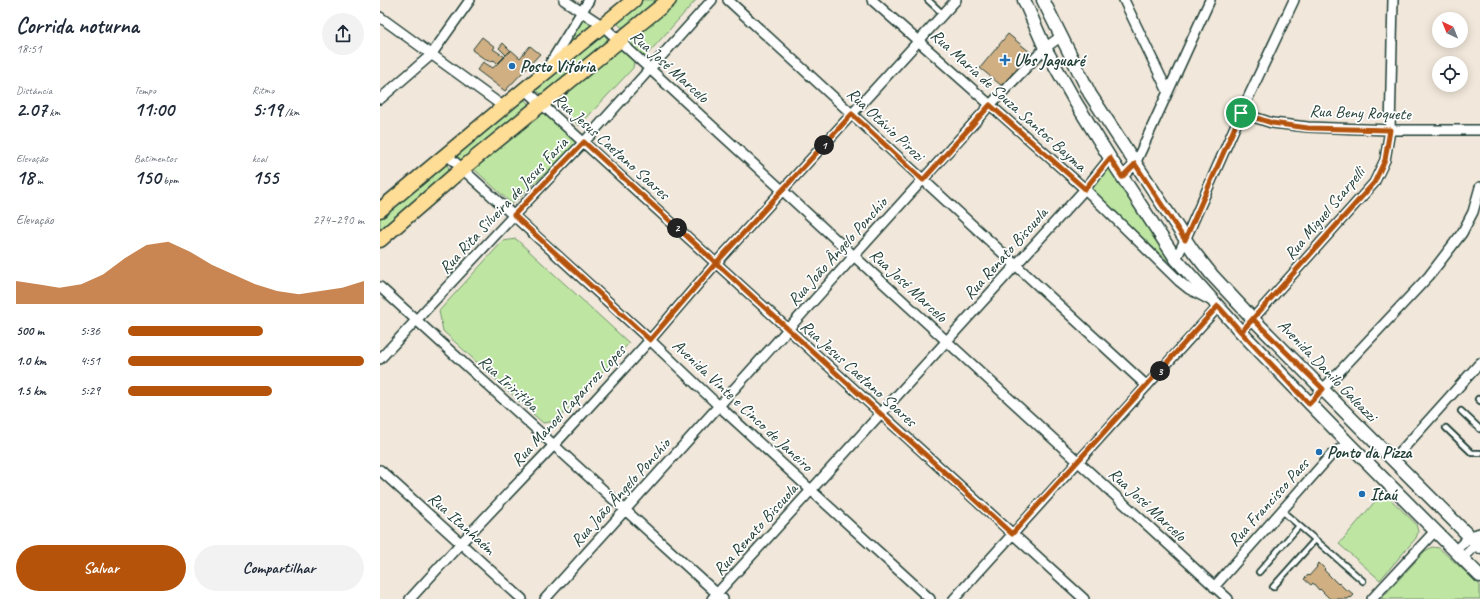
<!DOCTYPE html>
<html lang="pt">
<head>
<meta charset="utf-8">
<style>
	:root { --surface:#fff; --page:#f2f2f3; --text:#1f2937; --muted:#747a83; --accent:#b45309 }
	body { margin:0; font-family:Caveat,sans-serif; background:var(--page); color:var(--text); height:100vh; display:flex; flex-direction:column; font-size:15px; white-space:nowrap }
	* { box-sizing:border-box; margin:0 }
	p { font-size:13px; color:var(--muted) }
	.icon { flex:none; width:22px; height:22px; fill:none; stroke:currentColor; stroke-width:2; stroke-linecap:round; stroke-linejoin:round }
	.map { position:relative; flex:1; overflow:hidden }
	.side { display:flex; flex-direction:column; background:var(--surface); width:380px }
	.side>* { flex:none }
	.needle { width:26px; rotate:317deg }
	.buttons { position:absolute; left:1052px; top:12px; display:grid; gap:8px }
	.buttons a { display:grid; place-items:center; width:36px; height:36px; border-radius:50%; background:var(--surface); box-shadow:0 2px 10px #0003; font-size:20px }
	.pin { position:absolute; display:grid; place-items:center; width:34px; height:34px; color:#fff; margin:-17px; border:2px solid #fff; border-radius:50%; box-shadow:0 1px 4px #0007 }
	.km { position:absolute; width:20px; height:20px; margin:-10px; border-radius:50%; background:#222; color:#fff; font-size:11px; line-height:20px; text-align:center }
	.round { display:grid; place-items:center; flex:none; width:42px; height:42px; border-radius:21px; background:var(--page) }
	.headline { display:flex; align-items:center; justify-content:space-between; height:68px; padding:0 16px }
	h1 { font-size:22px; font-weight:700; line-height:30px }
	.stats { display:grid; grid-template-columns:repeat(3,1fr); gap:6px; height:68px; padding:4px 16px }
	.stats div { display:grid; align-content:center }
	.stats b { font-size:20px; font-weight:700 }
	.stats small { font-size:11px; font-weight:400 }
	.stats p { font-size:11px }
	.chart { height:112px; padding:8px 16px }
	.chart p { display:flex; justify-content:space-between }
	.chart svg { width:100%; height:72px; margin-top:4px; fill:var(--accent); opacity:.7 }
	.primary-button { display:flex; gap:8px; margin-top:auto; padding:8px 16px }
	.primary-button a { flex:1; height:46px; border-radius:24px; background:var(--accent); color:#fff; font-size:16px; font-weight:700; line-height:46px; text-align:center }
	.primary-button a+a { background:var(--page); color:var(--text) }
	ul { padding:0 16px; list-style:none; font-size:13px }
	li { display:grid; grid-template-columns:64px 48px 1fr; align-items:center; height:30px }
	li i { height:10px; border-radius:5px; background:var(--accent) }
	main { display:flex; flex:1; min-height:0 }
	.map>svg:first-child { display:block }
</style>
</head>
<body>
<main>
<section class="side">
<div class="headline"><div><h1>Corrida noturna</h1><p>18:51</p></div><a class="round"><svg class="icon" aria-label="share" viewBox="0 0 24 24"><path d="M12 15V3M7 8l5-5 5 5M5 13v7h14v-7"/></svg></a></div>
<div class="stats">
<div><p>Distância</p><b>2.07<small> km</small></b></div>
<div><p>Tempo</p><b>11:00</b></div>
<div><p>Ritmo</p><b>5:19<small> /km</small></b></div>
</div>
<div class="stats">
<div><p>Elevação</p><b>18<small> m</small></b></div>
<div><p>Batimentos</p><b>150<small> bpm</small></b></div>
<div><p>kcal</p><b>155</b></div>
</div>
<div class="chart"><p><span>Elevação</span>274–290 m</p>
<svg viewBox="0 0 160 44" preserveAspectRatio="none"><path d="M0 44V30L10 32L20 34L30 32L40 26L50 16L60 8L70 6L80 12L90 20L100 26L110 32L120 36L130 38L140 36L150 34L160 30V44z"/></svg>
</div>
<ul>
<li><b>500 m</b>5:36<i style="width:57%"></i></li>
<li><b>1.0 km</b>4:51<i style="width:100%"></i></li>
<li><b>1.5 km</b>5:29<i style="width:61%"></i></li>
</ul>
<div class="primary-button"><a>Salvar</a><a>Compartilhar</a></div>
</section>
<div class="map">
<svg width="1100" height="599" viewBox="0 0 1100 599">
	<rect width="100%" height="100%" fill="#f1e7da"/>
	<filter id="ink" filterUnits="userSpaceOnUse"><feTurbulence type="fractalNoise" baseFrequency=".025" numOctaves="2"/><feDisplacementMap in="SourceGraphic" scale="8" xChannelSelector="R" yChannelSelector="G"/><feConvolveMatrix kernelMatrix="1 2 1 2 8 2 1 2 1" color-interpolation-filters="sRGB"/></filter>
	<g filter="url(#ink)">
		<path fill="#bee6a2" stroke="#6e926b" d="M259,0H277L245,27H241L236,22Z
			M298,0H316L264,58L249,41Z
			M200,17L218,28L188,52L182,44Z
			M224,33L228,40L162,94L157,91L154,87Z
			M238,47L247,53L254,61L253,68L199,126L172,101Z
			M143,99C147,101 148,103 148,107L84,159L79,160L76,156L77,151Z
			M162,110L198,143L132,204L93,168Z
			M65,164L68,166L70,171L0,230V215Z
			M725,168L731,170L792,260L788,261L712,191L714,183Z
			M136,239L249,343L177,421L163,423L63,331L59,311L123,241Z
			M1003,492L1036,524L1038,532L1036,538L1000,580L959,544Z
			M1052,547L1059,548L1100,585V599H1001L1045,551Z"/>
		<path fill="#d0af83" stroke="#1f3d34" d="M628,34L650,52L622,86L600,68Z
			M102,37L115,47L113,49L125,57L118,64L114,60L112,62L106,60L92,50Z
			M123,43L131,51L126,55L119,48Z
			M150,46L160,54L125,91L97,70L103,62L113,68L131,50L140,58Z
			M939,563L945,569L944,570L958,584L959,583L966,590L967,589L974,595L971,598L970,597L968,599H950L940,589L939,590L933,583L931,585L924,579L928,575L929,576L937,567L936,566Z"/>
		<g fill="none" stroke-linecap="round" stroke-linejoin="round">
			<g stroke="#1f3d34" stroke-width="8">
				<path id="service" d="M548,0L563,14
					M1098,399L1100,401
					M1081,411L1100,429
					M1066,428L1092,453H1100
					M901,510L983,581
					M879,572L919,526
					M893,587L935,540"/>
			</g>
			<g stroke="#1f3d34" stroke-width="12">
				<path id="minor" d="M184,0L223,26L848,599
					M348,0L767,386
					M492,0L705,189L799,281L809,289L830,300
					M744,0L788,92
					M0,17L124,107
					M169,65L209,0
					M145,89L704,599
					M0,99L51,55L90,0
					M861,113L892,123L928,127L1010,130H1100
					M66,154L270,340L339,406L550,599
					M742,177L755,164L830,0
					M796,259L805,240L861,113L914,0
					M0,287L343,599
					M861,332L994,183L1005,160L1010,130L1013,0
					M0,359L134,215L204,142L332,0
					M929,404L1049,276L1082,233L1093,212L1100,187
					M1013,460L1100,363
					M0,470L142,599
					M1075,551L1090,536L1100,533
					M1082,558L1097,544L1100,539
					M834,587L952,454L958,450L970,445
					M30,599L81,543L174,445L270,340L336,263L576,0
					M165,599L610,105L665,48L680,37
					M332,599L705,189L730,158
					M574,599L838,307
					M992,599L1055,531"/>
			</g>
			<g stroke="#1f3d34" stroke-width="15">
				<path id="secondary" d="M644,0L665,48L696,103L730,158L796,259L861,332L970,445L1100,576
					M663,0L710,94L813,251L832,275L873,319L978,425L1100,547"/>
			</g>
			<g stroke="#1f3d34" stroke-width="17">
				<path id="primary" d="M0,210L145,89L254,0
					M0,240L82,169L289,0"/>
			</g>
			<use href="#service" stroke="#fff" stroke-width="4.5"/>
			<use href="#minor" stroke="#fff" stroke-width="9"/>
			<use href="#secondary" stroke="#fff" stroke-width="12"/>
			<use href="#primary" stroke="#fedd96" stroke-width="14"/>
		</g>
	</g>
	<g fill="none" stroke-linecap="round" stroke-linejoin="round" filter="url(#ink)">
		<g stroke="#fff" stroke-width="8">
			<path id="route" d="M861,113L805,240L755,164L742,177L730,158L705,189L610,105L543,180L472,114L336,263L270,340L134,215L204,142C272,205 340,267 408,329L632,534L838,306L861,332L873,319L943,389L929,404L861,332L994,183L1005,160L1010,130L928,128L892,123L861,113"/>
		</g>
		<use href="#route" stroke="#b45309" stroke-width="5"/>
	</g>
	<g fill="#1f6fb2" stroke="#fff" stroke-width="1.5">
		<path d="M623 54h4v4h4v4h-4v4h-4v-4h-4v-4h4z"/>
		<circle cx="132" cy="66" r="4"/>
		<circle cx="939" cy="452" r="4"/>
		<circle cx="982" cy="494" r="4"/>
	</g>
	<g text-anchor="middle" stroke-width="3.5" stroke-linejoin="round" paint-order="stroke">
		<g font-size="17" font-weight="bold" fill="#1f3d34" stroke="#fff" text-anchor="start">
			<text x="634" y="66">Ubs Jaguaré</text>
			<text x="140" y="72">Posto Vitória</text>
			<text x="947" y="458">Ponto da Pizza</text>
			<text x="990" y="500">Itaú</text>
		</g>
		<g font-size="17" fill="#1f3d34" stroke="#fff">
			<text transform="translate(290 66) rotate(42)" y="6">Rua José Marcelo</text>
			<text transform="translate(629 100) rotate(42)" y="6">Rua Maria de Souza Santos Bayma</text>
			<text transform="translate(980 112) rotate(2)" y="6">Rua Beny Roquete</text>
			<text transform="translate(506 124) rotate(43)" y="6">Rua Otávio Pirozi</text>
			<text transform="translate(232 146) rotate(42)" y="6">Rua Jesus Caetano Soares</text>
			<text transform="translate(123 205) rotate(-47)" y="6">Rua Rita Silveira de Jesus Faria</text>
			<text transform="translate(944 213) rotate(-50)" y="6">Rua Miguel Scarpelli</text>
			<text transform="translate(457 251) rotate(-48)" y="6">Rua João Ângelo Ponchio</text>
			<text transform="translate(625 253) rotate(-48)" y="6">Rua Renato Biscuola</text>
			<text transform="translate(529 285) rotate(43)" y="6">Rua José Marcelo</text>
			<text transform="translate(948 370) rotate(46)" y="6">Avenida Danilo Galeazzi</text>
			<text transform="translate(479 373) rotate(42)" y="6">Rua Jesus Caetano Soares</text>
			<text transform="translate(129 383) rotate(42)" y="6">Rua Iriritiba</text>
			<text transform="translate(188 405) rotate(-47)" y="6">Rua Manoel Caparroz Lopes</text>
			<text transform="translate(363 405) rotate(43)" y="6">Avenida Vinte e Cinco de Janeiro</text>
			<text transform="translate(240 492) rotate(-48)" y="6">Rua João Ângelo Ponchio</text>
			<text transform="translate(888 502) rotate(-48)" y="6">Rua Francisco Paes</text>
			<text transform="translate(768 504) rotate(43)" y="6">Rua José Marcelo</text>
			<text transform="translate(82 523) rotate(42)" y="6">Rua Itanhaém</text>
			<text transform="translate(375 529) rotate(-48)" y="6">Rua Renato Biscuola</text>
		</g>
	</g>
</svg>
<div class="buttons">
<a><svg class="needle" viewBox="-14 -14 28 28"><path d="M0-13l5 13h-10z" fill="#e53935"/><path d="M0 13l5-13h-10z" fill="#747a83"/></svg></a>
<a><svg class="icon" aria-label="locate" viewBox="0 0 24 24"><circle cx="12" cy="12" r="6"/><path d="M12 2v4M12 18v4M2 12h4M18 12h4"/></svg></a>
</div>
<div class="pin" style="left:861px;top:113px;background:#1e9e55"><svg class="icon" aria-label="arrive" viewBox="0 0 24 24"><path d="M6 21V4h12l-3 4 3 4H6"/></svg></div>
<b class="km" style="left:444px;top:145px">1</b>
<b class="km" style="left:297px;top:228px">2</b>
<b class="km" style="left:780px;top:371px">3</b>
</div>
</main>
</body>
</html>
